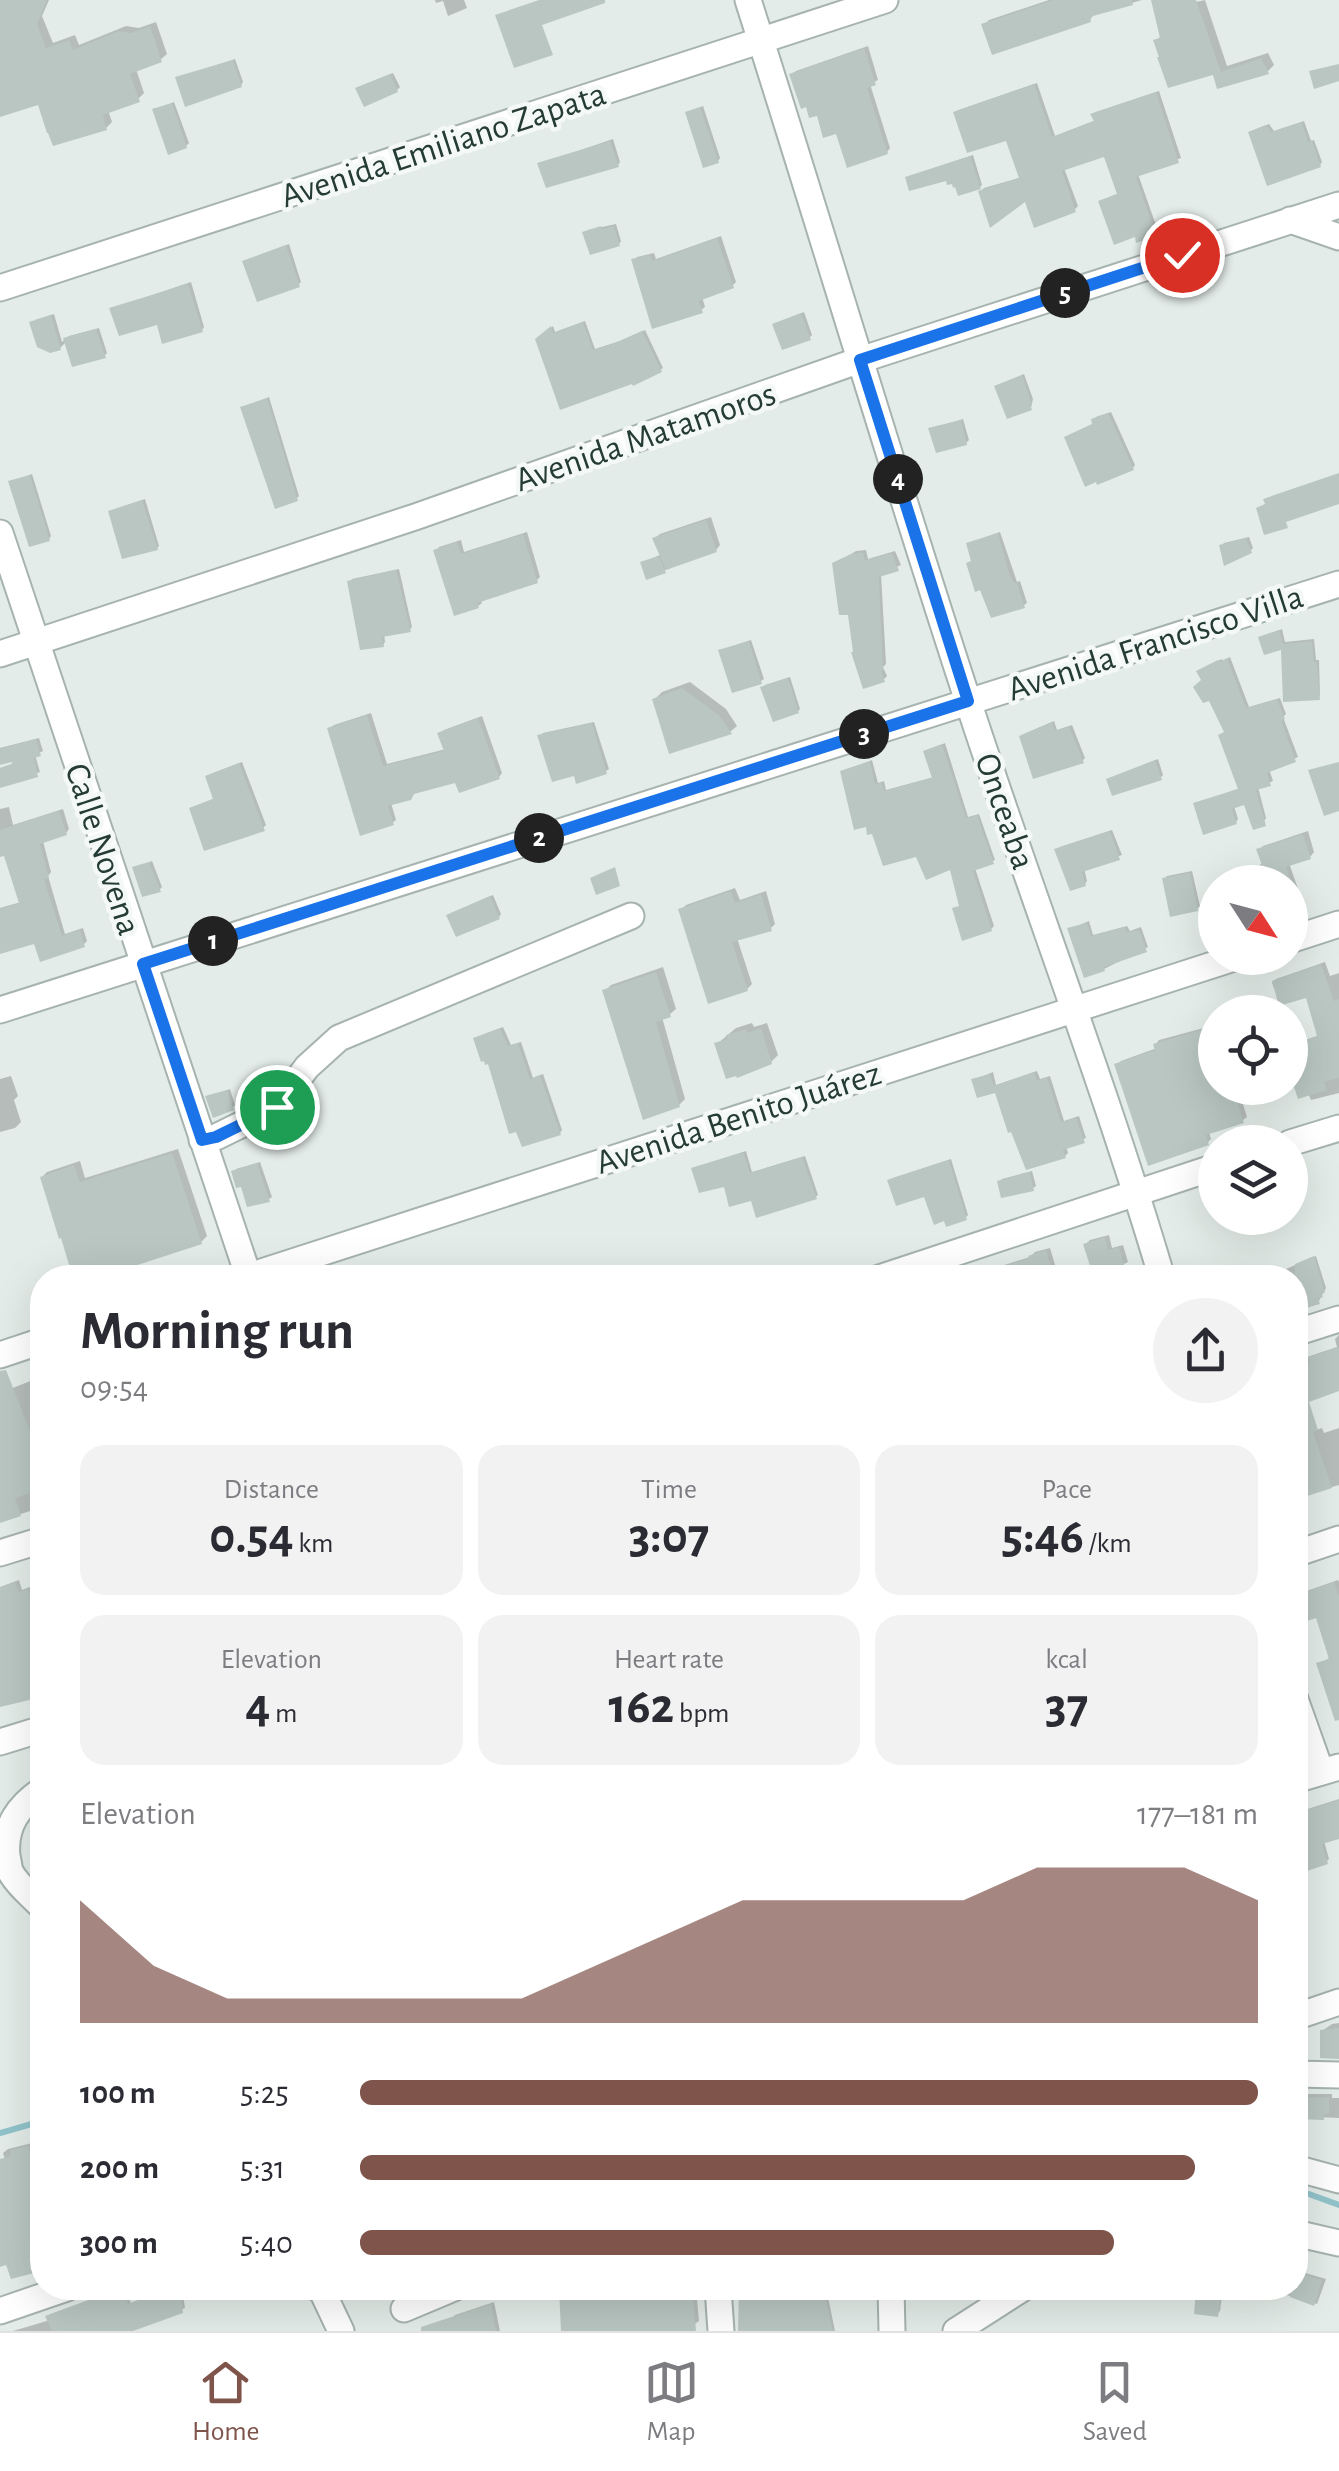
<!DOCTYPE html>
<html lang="en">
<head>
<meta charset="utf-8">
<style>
	:root { --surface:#fff; --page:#f2f2f3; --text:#2b2b33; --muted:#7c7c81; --line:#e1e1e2; --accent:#7f544b }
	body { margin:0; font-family:"Alegreya Sans",sans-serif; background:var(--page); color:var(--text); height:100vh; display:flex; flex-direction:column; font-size:38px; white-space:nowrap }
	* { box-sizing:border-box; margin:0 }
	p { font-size:32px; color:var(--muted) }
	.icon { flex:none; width:55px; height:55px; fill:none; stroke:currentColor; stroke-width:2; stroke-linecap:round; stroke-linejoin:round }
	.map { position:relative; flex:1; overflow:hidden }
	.drawer { position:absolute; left:30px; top:1265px; width:1278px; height:1035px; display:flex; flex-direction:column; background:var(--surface); border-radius:40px; box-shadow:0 10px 40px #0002 }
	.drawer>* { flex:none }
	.needle { width:65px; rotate:126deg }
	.tools { position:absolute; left:1198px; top:865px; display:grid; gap:20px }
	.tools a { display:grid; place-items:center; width:110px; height:110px; border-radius:50%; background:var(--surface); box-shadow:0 10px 40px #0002; font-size:50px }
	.pin { position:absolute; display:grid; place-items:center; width:85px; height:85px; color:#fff; margin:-42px; border:5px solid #fff; border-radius:50%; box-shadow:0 2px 10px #0007 }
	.km { position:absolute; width:50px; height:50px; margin:-25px; border-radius:50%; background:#222; color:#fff; font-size:28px; line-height:50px; text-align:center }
	.round { display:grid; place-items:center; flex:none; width:105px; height:105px; border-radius:52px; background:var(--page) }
	.headline { display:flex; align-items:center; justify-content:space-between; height:170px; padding:0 50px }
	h1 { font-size:55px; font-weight:600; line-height:75px }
	.stats { display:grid; grid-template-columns:repeat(3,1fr); gap:15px; height:170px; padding:10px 50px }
	.stats div { display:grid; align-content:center; border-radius:25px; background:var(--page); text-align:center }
	.stats b { font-size:50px; font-weight:600 }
	.stats small { font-size:28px; font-weight:400 }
	.stats p { font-size:28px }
	.chart { height:280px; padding:20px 50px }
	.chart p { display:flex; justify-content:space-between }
	.chart svg { width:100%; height:180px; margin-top:10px; fill:var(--accent); opacity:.7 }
	ul { padding:0 50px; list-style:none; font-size:32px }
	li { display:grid; grid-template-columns:160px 120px 1fr; align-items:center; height:75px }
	li i { height:25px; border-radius:12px; background:var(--accent) }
	.tab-bar { display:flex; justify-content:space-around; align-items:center; height:140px; border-top:2px solid var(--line); background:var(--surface); font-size:28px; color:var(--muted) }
	.tab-bar a { display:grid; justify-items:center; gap:5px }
	.tab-bar .current { color:var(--accent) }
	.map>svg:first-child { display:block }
</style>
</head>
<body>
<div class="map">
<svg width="1339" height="2331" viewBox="0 0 1339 2331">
	<rect width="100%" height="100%" fill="#e3ece8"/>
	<path fill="#0003" d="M0,0H49L42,16L53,43L75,35L79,45L126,26L139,28L156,22L167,54L160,60L136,69L144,93L138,99L108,110L112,122L106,128L40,102L0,115Z
		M435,0H464L467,8L448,16L443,1L436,3Z
		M1049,0H1142L1094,14L1090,20L984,25L989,20Z
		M1170,0H1195L1196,2L1205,0L1227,66L1268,53L1274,65L1267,72H1214L1156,41L1162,35Z
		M868,46L878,80L870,84L890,148L887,152L818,113L792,75L796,71Z
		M235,59L243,82L241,85L178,78Z
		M393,73L400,87L397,90L361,86Z
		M1037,83L1055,136L1096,120L1094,114L1096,112L1159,91L1181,158L1138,174L1158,231L1155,234L1101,201L1119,193L1106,154L1064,168L1078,206L1075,209L1026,198L981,191L984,188L1022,177L1007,137L956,112L959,110Z
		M174,102L189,143L186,146L154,110Z
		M703,106L720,158L718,161L688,112Z
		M1304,121L1311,141L1314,140L1322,162L1320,165L1250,132L1269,124L1274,131Z
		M613,139L620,162L618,165L540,164Z
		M973,155L982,185L980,187L957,184L948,178L908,177Z
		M616,224L621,241L619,244L585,233L588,230Z
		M721,236L736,282L732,286L702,297L705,307L701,310L634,260L637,257L654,253L656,259Z
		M289,244L301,282L298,285L245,261Z
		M191,282L204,327L202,330L158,322L111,309Z
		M804,312L812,335L809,338L775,324Z
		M54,314L62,342L69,336L99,328L107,353L104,356L67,341L60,348L35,320Z
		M585,321L595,349L620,341L645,330L663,368L660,370L537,340L553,326L555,332Z
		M1024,374L1033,399L1031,408L997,386Z
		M269,397L299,496L296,499L243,408Z
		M1111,412L1135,465L1133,468L1095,423L1096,417Z
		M963,419L969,440L966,443L931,429Z
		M32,474L51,536L49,539L11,482Z
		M145,499L159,546L157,548L110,511Z
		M711,517L720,545L716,550L665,570L642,563L662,554L655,538L660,534Z
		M527,532L540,577L536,581L480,599L482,603L478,606L436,551L439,547L461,540L464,552Z
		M1000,532L1017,582L1020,581L1027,603L1024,605L971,561L969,543Z
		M1249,537L1253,548L1250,551L1222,546L1224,543Z
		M866,550L868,559L895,551L901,565L881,574L886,664L883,667L887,676L883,680L835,564L856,551Z
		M399,569L412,627L409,630L384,634L385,642L383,645L350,582L352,579Z
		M1282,629L1285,642L1314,639L1316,660H1319L1320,695L1317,698L1283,646L1261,638Z
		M751,640L764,679L761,681L721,650Z
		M1230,657L1249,707L1280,698L1286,714L1283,717L1298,757L1269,769L1273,781L1258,787L1266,818L1264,821L1246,802L1234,806L1238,819L1236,822L1196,804L1240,788L1227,731L1204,680L1201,669L1222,659L1223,661Z
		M790,677L800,709L798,711L765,685Z
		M690,682L726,709L737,726L730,732L655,699L662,692Z
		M371,713L387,764L446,749L440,734L444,730L482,716L502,773L499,777L457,780L415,791L391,803L396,820L392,823L330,728L334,725Z
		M1054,721L1057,730L1072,725L1085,758L1082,761L1024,734Z
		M594,722L609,769L606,771L576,773L540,736L543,733Z
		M39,738L43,751L35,755L40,772L0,785V768L18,762L17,759L0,762V748Z
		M945,743L968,817L979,814L995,860L975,868L994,926L991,929L954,909L962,905L951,867L917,854L874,831L842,772L872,760L878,783L884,781L886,790L934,777L925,752Z
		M1158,759L1163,775L1160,778L1109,780Z
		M242,762L266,825L263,828L192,808L215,798L211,774Z
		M9,807L13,825L63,809L69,829L66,833L43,841L51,872L48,876L65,934L83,928L87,941L83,945L35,941L0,952V908L21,902L6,853L0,855V809Z
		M1112,830L1122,855L1084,868L1087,881L1085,884L1060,847Z
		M1308,831L1314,852L1310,857L1289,863L1302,900L1298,905L1290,907V882H1241L1245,877L1260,873L1258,867L1263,862L1259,850L1263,846Z
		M152,861L162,887L159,890L135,868Z
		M1192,871L1200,906L1197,909L1165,879L1167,876Z
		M735,888L740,900L766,891L775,924L770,929L737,938L752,984L747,989L681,910L686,905Z
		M493,895L501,914L499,917L452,913Z
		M1089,921L1093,935L1127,926L1130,931L1141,927L1148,947L1104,969L1070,929Z
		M1325,962L1330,976L1339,973V1093L1311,1100L1308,1093L1296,1084L1290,1086V1045L1320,1035L1308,995L1280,1003L1272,983L1276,979Z
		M663,967L676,1009L669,1015L662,1017L685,1099L679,1105L605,991L611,985Z
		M752,1023L754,1027L767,1023L778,1055L771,1062L717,1044L736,1028Z
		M1215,1025V1088H1285L1242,1101L1247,1117L1243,1120L1209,1132L1211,1139L1208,1142L1117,1065L1121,1061L1157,1048L1156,1044L1159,1040Z
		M503,1027L511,1045L521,1042L533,1078L543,1074L562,1130L560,1133L490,1061L476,1038Z
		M1037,1071L1040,1079L1050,1076L1064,1121L1079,1116L1086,1138L1066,1146L1068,1153L1065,1156L997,1089L974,1080L993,1072L996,1085Z
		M11,1076L18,1096L14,1100L21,1122L15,1128L0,1132V1079Z
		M230,1089L235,1105L232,1108L208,1097Z
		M178,1149L207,1236L201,1242L91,1278H76L41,1178L47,1172L80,1161L85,1178Z
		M746,1151L752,1172L805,1156L818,1195L815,1197L753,1198L693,1169Z
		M951,1159L968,1215L965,1218L893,1178Z
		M260,1162L272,1197L269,1199L236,1169Z
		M1032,1171L1036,1186L1033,1188L1000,1181L1002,1179Z
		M1109,1235L1112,1248L1123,1245L1128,1262L1118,1267L1121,1278H1094L1086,1244L1090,1240Z
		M1050,1248L1059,1278H954L986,1267L988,1270L1030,1257L1035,1252Z
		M1316,1256L1326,1288L1319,1301L1295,1293V1278H1289L1286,1269Z
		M1339,1335V1389L1295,1399V1361L1337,1347L1335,1339Z
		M33,1380L42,1400V1507L6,1519L0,1517V1393Z
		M1322,1428L1324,1433L1339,1428V1485L1297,1497L1303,1515L1295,1520V1437Z
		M19,1580L22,1590L32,1586L42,1618V1639L19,1646L0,1705V1587Z
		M1338,1580L1339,1582V1690L1319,1664L1331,1657L1317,1615L1295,1600L1298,1594Z
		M1339,1799V1836L1324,1841L1329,1859L1326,1862L1295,1864V1813Z
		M1339,2023V2057L1322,2031L1332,2024Z
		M1301,2094H1332V2098H1339V2118L1295,2116L1297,2098Z
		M32,2143L34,2152L42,2150V2236L32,2238L8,2261L0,2264V2178L9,2174L3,2153L8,2149Z
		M1295,2270L1326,2279L1317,2304L1263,2288H1295Z
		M122,2288H125L131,2303L170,2288H182L185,2308L123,2331H13L50,2320L51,2314Z
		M561,2288H696L699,2321L685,2331H563Z
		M737,2288H845V2289L842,2292H827L835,2331H739L742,2289Z
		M1198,2288H1223L1220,2311L1217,2314L1196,2312Z
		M494,2302L500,2331H454L451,2319L455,2315Z"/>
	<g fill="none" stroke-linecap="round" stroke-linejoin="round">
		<path stroke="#91c3cb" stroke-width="6" d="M0,2133L42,2121
			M1295,2189L1339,2205"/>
	</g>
	<path fill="#b9c6c1" d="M0,0H47L37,24L46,48L69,40L73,50L118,31L131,33L150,26L162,62L130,74L140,102L103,115L107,130L53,146L48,133H47L38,105L0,117Z
		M539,0H605V3L542,25L553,55L514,68L495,15Z
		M1053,0H1132L1133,5L1093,16L1090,18L1091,22L992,55L981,24Z
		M1151,0H1196L1221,72L1261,58L1269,74L1217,89L1213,75L1168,88L1157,57H1159L1153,40L1160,38Z
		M864,48L876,85L867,88L888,154L847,168L836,134L823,138L817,116L809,118L806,107L801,109L789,74Z
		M233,60L242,87L185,107L175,77Z
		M1339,64V81L1314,89L1309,71Z
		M390,74L398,92L364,107L355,88Z
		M1034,84L1052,137L1094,121L1090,114L1156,92L1179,163L1136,177L1156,236L1136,243L1135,237L1114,245L1098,201L1117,194L1104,157L1062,171L1076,212L1034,228L1025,202L990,228L978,191L1019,178L1006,141L967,153L953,112Z
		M172,103L187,148L168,155L152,109Z
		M700,107L719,163L703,168L685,112Z
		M1302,122L1308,142L1312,140L1321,167L1267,186L1248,132L1266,125L1271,132Z
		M610,141L619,167L546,188L537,163Z
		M970,156L981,189L958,196L955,187L953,188L952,184L947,185L946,181L909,191L905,177Z
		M601,226L602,229L614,226L620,246L590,255L582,232Z
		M717,238L734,288L699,301L703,313L652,329L631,259L650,255L652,261Z
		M286,245L300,287L257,302L242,261Z
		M188,284L203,332L162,344L157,325L119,336L109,308Z
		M801,313L811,340L782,350L772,324Z
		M51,315L61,350L50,353L37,347L29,322Z
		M583,322L593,350L615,343L642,331L662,372L633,386L632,384L560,410L535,339L551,326L553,333Z
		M96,329L106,358L72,367L63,338Z
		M1022,375L1032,404L1030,405L1032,410L1007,419L994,386Z
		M267,398L298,501L275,509L240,407Z
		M1108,413L1134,470L1097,485L1096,482L1085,487L1064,437L1092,424L1091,419Z
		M961,420L967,445L936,453L928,428Z
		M1339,473V504L1286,522L1288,528L1264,535L1256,508L1265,504L1263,499Z
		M30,475L50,541L29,547L8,481Z
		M142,500L158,550L122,559L108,511Z
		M706,520L717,552L666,570L652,538Z
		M998,533L1010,576L1014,583H1017L1025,608L991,618L980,590L975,592L966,563L971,561L966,543Z
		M523,534L538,583L477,603L479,608L454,616L433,550L457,542L461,554Z
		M1246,538L1252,553L1224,566L1219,545Z
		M863,552L865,560L892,553L899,571L879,577L883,670L881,671L885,682L863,689L851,652H853L848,615H839L832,563L851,554Z
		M659,556L666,573L646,580L640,562Z
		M396,570L411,632L382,637L384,647L360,650L347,581Z
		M1279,630L1283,644L1312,641L1314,662H1317L1320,700L1283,702L1281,650L1264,655L1258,637Z
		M749,641L762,684L732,693L718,650Z
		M1227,658L1246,708L1277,699L1285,719L1281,720L1296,762L1267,773L1271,786L1256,790L1266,826L1253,830L1244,805L1232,809L1237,824L1203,835L1193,803L1238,789L1218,735L1224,732L1209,701L1203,703L1193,687L1201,680L1196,671L1218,660L1220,662Z
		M788,678L799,713L773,722L760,687Z
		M682,688L720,716L732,734L669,754L652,699Z
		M367,715L383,766L444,751L437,733L478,718L500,779L459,793L455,783L414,794L411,800L388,806L394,825L360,836L327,728Z
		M1052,722L1055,731L1069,726L1084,763L1033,779L1019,736Z
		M592,723L607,774L576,784L574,776L552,782L537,735Z
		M36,739L41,756L34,758L38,777L0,788V768L12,764V762L0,765V749Z
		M942,744L966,818L977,815L994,864L973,871L992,931L962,941L952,908L959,906L950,870L926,880L916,857L883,866L872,834L867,835L866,827L854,830L840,771L870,761L875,784L882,783L884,791L932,778L923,751Z
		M1155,760L1162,780L1112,796L1106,779Z
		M1339,762V811L1324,816L1308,770Z
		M239,763L265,831L204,851L189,808L213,799L205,776Z
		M59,811L67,835L40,844L49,878L44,879L62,936L80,930L85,947L40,962L34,944L0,954V909L19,903L4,856L0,857V830Z
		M1110,831L1120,860L1082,872L1086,886L1070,891L1054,849Z
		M1303,834L1311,859L1286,867L1291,882H1260L1256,866L1262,865L1256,849Z
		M149,862L161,892L142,897L132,867Z
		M615,867L620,886L596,895L590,878Z
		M1190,873L1198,911L1170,917L1162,878Z
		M731,891L735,903L761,894L772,931L732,942L748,991L708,1004L678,909Z
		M490,896L500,919L456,937L446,915Z
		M1087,923L1091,936L1125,927L1127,932L1139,930L1147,952L1104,967L1105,971L1084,978L1067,928Z
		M1321,964L1334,1001L1339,999V1078L1324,1082L1327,1090L1298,1099L1294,1087L1290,1089V1046L1317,1036L1306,998L1279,1006L1272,981Z
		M656,972L671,1017L656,1022L680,1107L643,1120L602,990Z
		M1215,1026V1088H1233L1244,1123L1206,1135L1209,1145L1148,1166L1114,1064L1155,1050L1153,1044Z
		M500,1028L508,1046L518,1043L530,1079L540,1075L561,1135L522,1147L516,1132L509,1134L488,1064L485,1065L484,1061L481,1062L473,1038Z
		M761,1028L772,1064L737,1078L736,1076L726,1079L714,1043L728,1039L726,1035L746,1029L747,1033Z
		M1034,1072L1037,1081L1047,1077L1061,1122L1076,1118L1085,1143L1063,1150L1066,1158L1026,1170L1011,1132L1008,1133L995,1093L977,1098L971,1079L990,1074L994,1086Z
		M227,1090L234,1110L213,1118L205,1096Z
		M743,1152L750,1173L802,1157L817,1199L756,1218L751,1201L729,1207L724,1187L699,1193L691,1168Z
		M172,1153L202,1244L110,1274L108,1268L77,1278L74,1267L70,1268L61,1238L59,1239L40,1177L74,1165L80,1182Z
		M949,1160L967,1220L946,1227L944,1221L934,1225L924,1197L896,1206L887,1180Z
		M257,1163L270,1202L247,1207L241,1187L236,1188L231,1171Z
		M1030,1172L1034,1191L1001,1198L997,1181Z
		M1105,1237L1108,1250L1119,1247L1125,1268L1114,1271L1116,1278H1094L1083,1244Z
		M1046,1250L1052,1270L1042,1273L1044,1278H981V1274L1029,1258L1028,1256Z
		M1314,1256L1325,1293H1321L1323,1297L1318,1299L1320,1304L1303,1309L1295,1302V1264Z
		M1339,1347V1391L1309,1402L1318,1430L1313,1432L1332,1488L1295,1500V1369L1310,1364L1308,1357Z
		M6,1370L37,1449L42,1447V1489L15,1498L21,1516L0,1523V1371Z
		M15,1582L19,1592L28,1589L38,1620L42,1619V1697L0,1707V1588Z
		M1334,1582L1339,1596V1720L1335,1721L1316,1663L1329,1659L1316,1618L1301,1623L1295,1605V1596Z
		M1339,1800V1839L1322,1844L1328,1864L1295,1875V1814Z
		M1339,2028V2059L1320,2058V2030Z
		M1329,2097V2114L1324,2115V2120L1295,2119V2098Z
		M28,2146L34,2167L42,2164V2271L11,2279L6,2265L0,2267V2159L11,2156L10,2150Z
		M1297,2273L1322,2280L1314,2306L1290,2297L1292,2288H1295Z
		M122,2288L128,2304L170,2288H180L183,2313L133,2331H52L45,2316Z
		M559,2288H692L696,2331H561Z
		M739,2288H823L833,2331H738Z
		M1196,2289L1221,2291L1218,2317L1194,2314Z
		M491,2304L496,2331H421V2327Z"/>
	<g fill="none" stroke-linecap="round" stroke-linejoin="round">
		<g stroke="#a6b3af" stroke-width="29">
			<path id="minor" d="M748,0C822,232 891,466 967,698C1030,892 1104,1082 1162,1278
				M1290,220L1339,237
				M0,288L885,0
				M0,533L249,1278
				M0,654L415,517L860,360L1339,205
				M1290,940L1339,924
				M0,1010L1339,584
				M202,1140L216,1137L277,1107L307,1067L339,1038L631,916
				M1290,1143L1339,1128
				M243,1278L1234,958
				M879,1278L1215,1167
				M1295,1333L1339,1319
				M0,1355L42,1341
				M0,1553L42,1540
				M1295,1554L1339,1539
				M1295,1699L1321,1772
				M0,1742L42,1729
				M1295,1780L1339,1767
				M42,1790C19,1806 4,1825 7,1856C8,1859 9,1868 10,1871C17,1885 32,1896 42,1907
				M1295,2017L1339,2002
				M1295,2074L1339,2075
				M1295,2168L1339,2180
				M1295,2233L1339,2243
				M317,2288L322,2291L341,2331
				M718,2288L721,2331
				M891,2288L892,2331
				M404,2309L454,2288
				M0,2311L67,2288
				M956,2331L1023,2288"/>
		</g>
		<use href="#minor" stroke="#fff" stroke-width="25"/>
	</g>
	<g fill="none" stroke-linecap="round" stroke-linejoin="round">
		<g stroke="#fff" stroke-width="20">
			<path id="route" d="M277,1107L216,1137L202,1140L143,964L968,701L860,360L1182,255"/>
		</g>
		<use href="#route" stroke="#1a73e8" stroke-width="12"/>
	</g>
	<g text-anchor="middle" stroke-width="9" stroke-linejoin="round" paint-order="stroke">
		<g font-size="35" fill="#253b35" stroke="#f4f8f6">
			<text transform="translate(443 144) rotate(-18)" y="12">Avenida Emiliano Zapata</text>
			<text transform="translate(645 436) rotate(-19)" y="12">Avenida Matamoros</text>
			<text transform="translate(1155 642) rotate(-18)" y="12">Avenida Francisco Villa</text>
			<text transform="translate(1006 811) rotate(71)" y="12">Onceaba</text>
			<text transform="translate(104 849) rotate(72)" y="12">Calle Novena</text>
			<text transform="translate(738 1117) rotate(-18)" y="12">Avenida Benito Juárez</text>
		</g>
	</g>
</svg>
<div class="tools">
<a><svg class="needle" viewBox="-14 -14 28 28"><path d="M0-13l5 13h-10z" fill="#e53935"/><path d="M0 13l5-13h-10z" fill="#7c7c81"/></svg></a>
<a><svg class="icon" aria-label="locate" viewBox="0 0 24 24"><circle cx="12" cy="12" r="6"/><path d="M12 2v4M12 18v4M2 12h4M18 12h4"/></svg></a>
<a><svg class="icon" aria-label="layers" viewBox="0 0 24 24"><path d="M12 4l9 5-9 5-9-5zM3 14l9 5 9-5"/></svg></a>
</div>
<div class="pin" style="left:277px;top:1107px;background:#1e9e55"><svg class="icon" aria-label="arrive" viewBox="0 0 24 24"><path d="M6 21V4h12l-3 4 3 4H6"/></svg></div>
<div class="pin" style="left:1182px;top:255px;background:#d93025"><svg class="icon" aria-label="check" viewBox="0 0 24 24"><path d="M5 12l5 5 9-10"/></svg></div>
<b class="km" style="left:213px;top:941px">1</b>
<b class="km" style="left:539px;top:838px">2</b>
<b class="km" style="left:864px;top:734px">3</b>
<b class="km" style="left:898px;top:479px">4</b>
<b class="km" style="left:1065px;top:293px">5</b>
<section class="drawer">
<div class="headline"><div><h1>Morning run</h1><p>09:54</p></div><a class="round"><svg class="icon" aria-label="share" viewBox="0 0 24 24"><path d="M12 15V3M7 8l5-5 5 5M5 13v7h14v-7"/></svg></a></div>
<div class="stats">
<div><p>Distance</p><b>0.54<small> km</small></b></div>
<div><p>Time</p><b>3:07</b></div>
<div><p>Pace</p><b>5:46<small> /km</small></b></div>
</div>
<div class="stats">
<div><p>Elevation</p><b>4<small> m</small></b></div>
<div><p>Heart rate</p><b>162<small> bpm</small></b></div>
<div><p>kcal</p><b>37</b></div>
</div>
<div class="chart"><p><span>Elevation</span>177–181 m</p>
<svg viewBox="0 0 160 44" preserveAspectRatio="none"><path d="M0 44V14L10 30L20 38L30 38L40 38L50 38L60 38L70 30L80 22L90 14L100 14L110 14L120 14L130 6L140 6L150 6L160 14V44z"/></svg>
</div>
<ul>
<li><b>100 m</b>5:25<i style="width:100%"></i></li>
<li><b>200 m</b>5:31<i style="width:93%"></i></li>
<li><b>300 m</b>5:40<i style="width:84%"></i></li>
</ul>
</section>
</div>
<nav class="tab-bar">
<a class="current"><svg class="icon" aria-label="home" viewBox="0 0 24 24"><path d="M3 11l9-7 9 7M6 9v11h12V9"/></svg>Home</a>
<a><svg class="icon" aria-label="map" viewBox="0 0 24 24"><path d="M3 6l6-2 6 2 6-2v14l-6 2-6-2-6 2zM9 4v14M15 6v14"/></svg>Map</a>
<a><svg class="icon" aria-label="saved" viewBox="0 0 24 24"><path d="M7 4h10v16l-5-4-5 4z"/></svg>Saved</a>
</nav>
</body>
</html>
